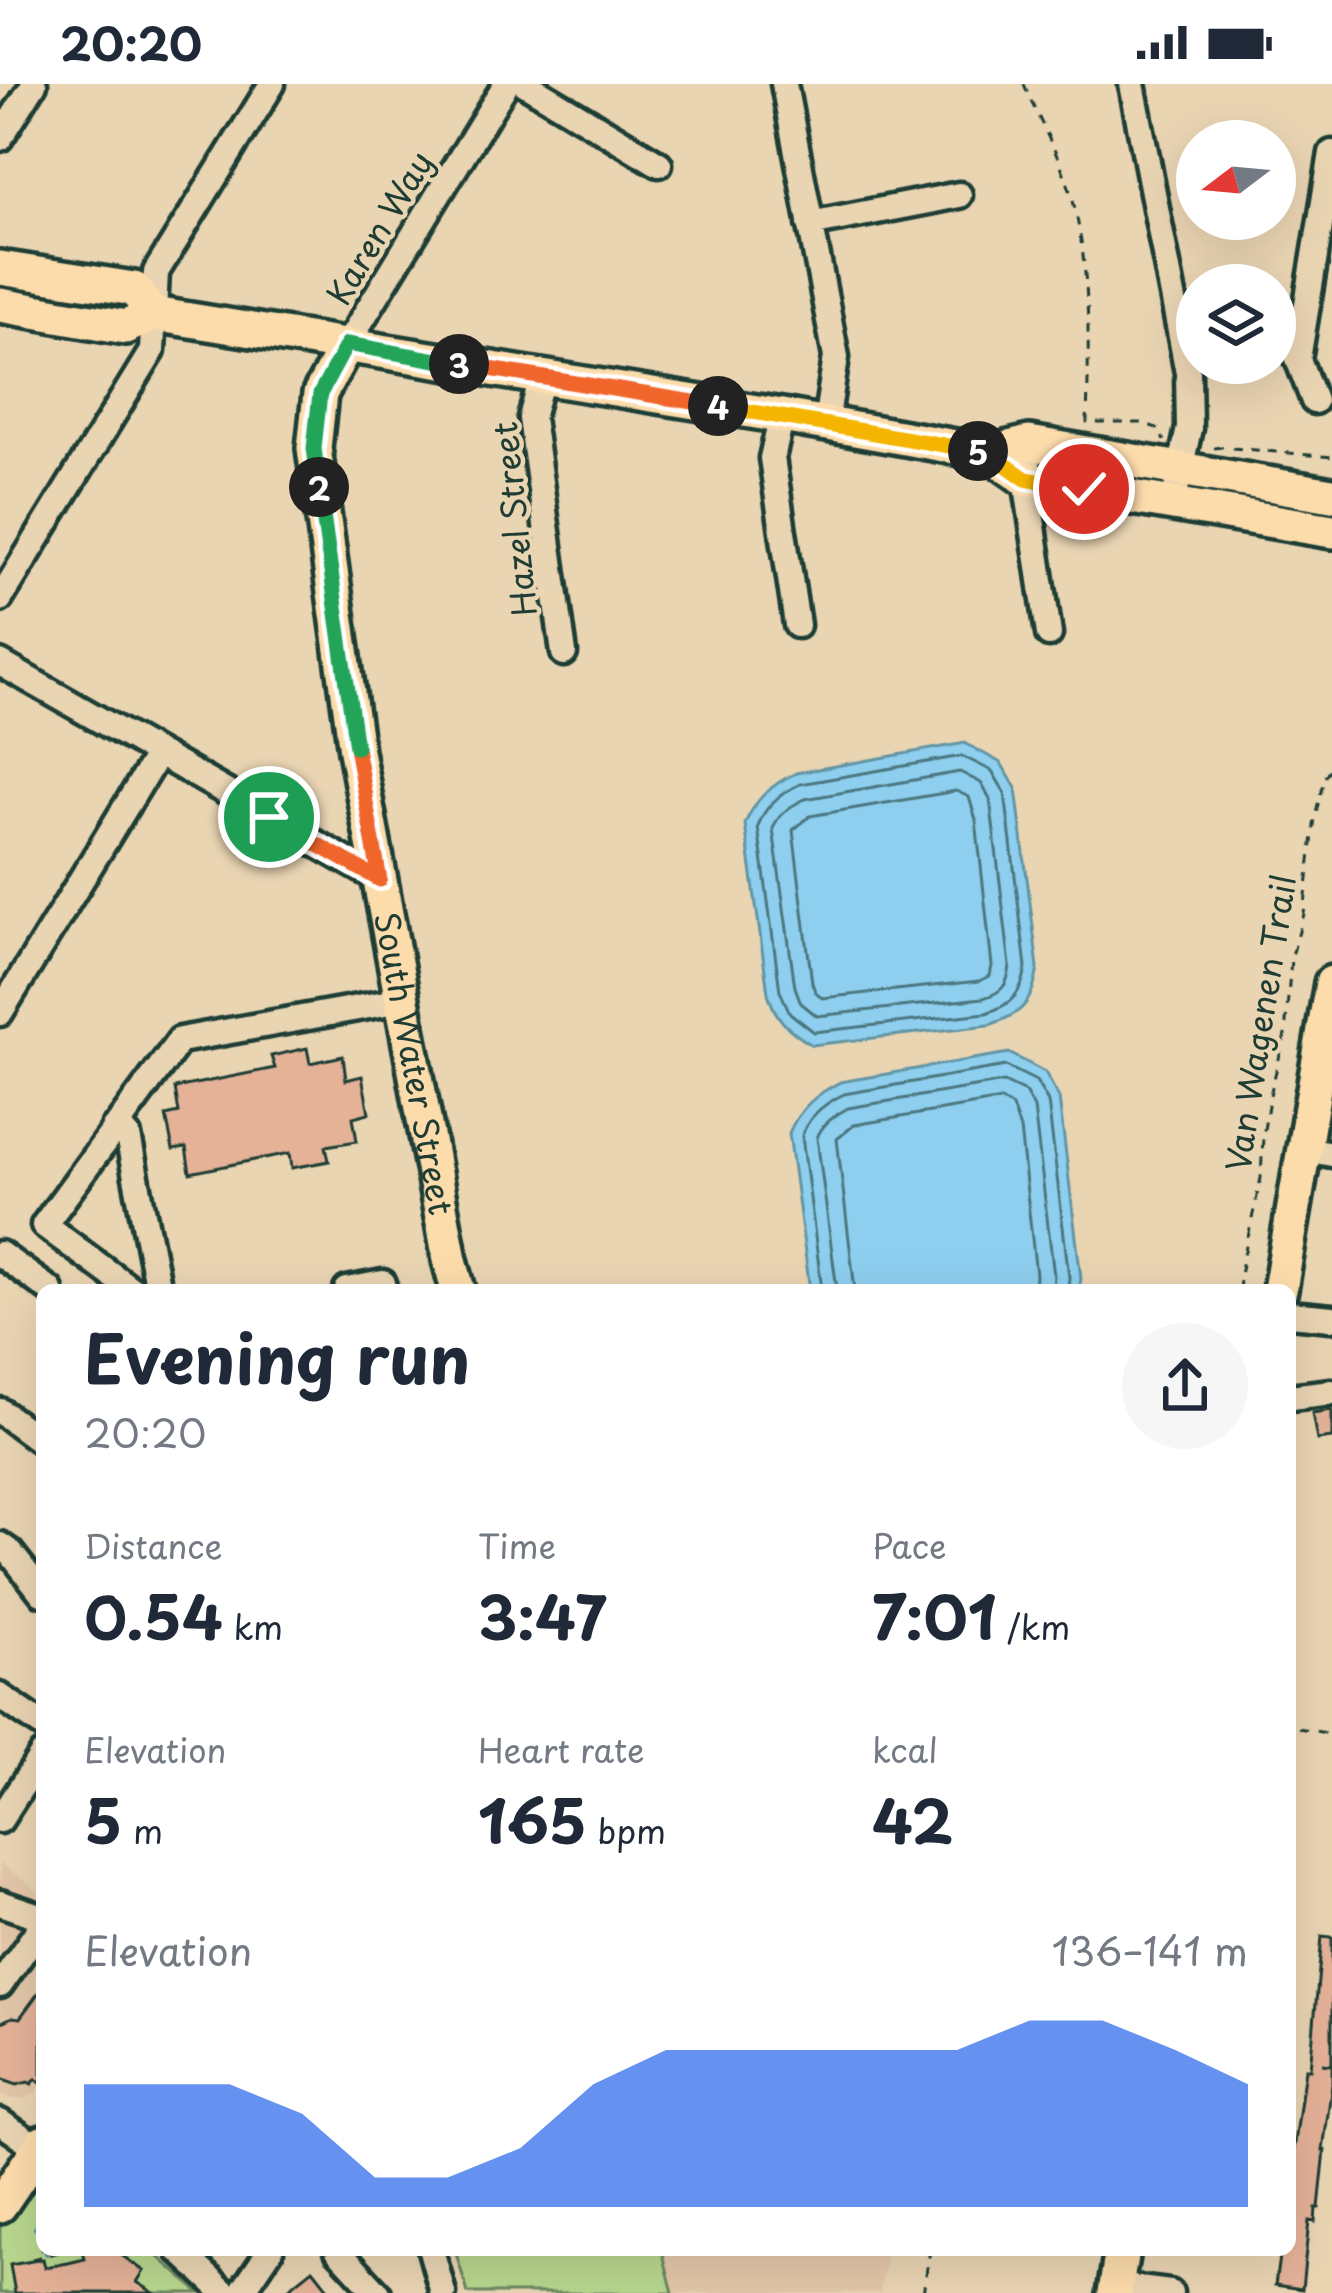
<!DOCTYPE html>
<html lang="en">
<head>
<meta charset="utf-8">
<style>
	:root { --surface:#fff; --page:#f6f6f7; --text:#1f2937; --muted:#747a83; --accent:#2563eb }
	body { margin:0; font-family:"Playpen Sans",sans-serif; background:var(--page); color:var(--text); height:100vh; display:flex; flex-direction:column; font-size:45px; white-space:nowrap }
	* { box-sizing:border-box; margin:0 }
	p { font-size:39px; color:var(--muted) }
	.icon { flex:none; width:66px; height:66px; fill:none; stroke:currentColor; stroke-width:2; stroke-linecap:round; stroke-linejoin:round }
	.map { position:relative; flex:1; overflow:hidden }
	.drawer { position:absolute; left:36px; top:1200px; width:1260px; height:972px; display:flex; flex-direction:column; background:var(--surface); border-radius:18px; box-shadow:0 12px 48px #0002 }
	.drawer>* { flex:none }
	.needle { width:78px; rotate:254deg }
	.tools { position:absolute; left:1176px; top:36px; display:grid; gap:24px }
	.tools a { display:grid; place-items:center; width:120px; height:120px; border-radius:50%; background:var(--surface); box-shadow:0 12px 48px #0002; font-size:60px }
	.pin { position:absolute; display:grid; place-items:center; width:102px; height:102px; color:#fff; margin:-51px; border:6px solid #fff; border-radius:50%; box-shadow:0 3px 12px #0007 }
	.km { position:absolute; width:60px; height:60px; margin:-30px; border-radius:50%; background:#222; color:#fff; font-size:33px; line-height:60px; text-align:center }
	.round { display:grid; place-items:center; flex:none; width:126px; height:126px; border-radius:63px; background:var(--page) }
	.summary { display:flex; align-items:center; justify-content:space-between; height:204px; padding:0 48px }
	h1 { font-size:66px; font-weight:700; line-height:90px }
	.metrics { display:grid; grid-template-columns:repeat(3,1fr); gap:18px; height:204px; padding:12px 48px }
	.metrics div { display:grid; align-content:center }
	.metrics b { font-size:60px; font-weight:700 }
	.metrics small { font-size:33px; font-weight:400 }
	.metrics p { font-size:33px }
	.chart { height:336px; padding:24px 48px }
	.chart p { display:flex; justify-content:space-between }
	.chart svg { width:100%; height:216px; margin-top:12px; fill:var(--accent); opacity:.7 }
	.status { display:flex; justify-content:space-between; align-items:center; height:84px; padding:0 60px; background:var(--surface); direction:ltr }
	.status svg { height:33px; fill:currentColor }
	.map>svg:first-child { display:block }
</style>
</head>
<body>
<div class="status"><b>20:20</b><svg viewBox="0 0 49 12"><path d="M0 12V9h3v3zM5 12V6h3v6zM10 12V3h3v9zM15 12V0h3v12zM26 1h20v11H26zM47 4h2v5h-2z"/></svg></div>
<div class="map">
<svg width="1332" height="2209" viewBox="0 0 1332 2209">
	<rect width="100%" height="100%" fill="#ead5b3"/>
	<filter id="ink" filterUnits="userSpaceOnUse"><feTurbulence type="fractalNoise" baseFrequency=".00833" numOctaves="2"/><feDisplacementMap in="SourceGraphic" scale="24" xChannelSelector="R" yChannelSelector="G"/><feConvolveMatrix kernelMatrix="1 2 1 2 8 2 1 2 1" color-interpolation-filters="sRGB"/></filter>
	<g filter="url(#ink)">
		<path fill="#e4c7a9" d="M0,1779L42,1810V2000L35,2009L23,2015H11L0,2011Z
			M455,2166H887L880,2209H468Z"/>
		<path fill="#b9d78f" stroke="#6c8a62" stroke-width="3" d="M41,2096L42,2166H151L200,2209H0V2142L25,2106Z
			M455,2166H662L673,2209H468Z"/>
		<path fill="#8ecfef" stroke="#6295a4" stroke-width="3" d="M965,659L1001,679L1016,704L1038,884C1032,919 1023,930 989,941L812,961C789,947 775,935 768,909L745,740C755,715 772,700 796,689Z
			M1009,969L1045,988L1059,1014L1081,1194L1079,1206H810L789,1049C799,1025 816,1010 840,998Z"/>
		<g fill="none" stroke-linecap="round" stroke-linejoin="round">
			<path stroke="#4b777f" stroke-width="3" d="M962,672L992,687L1005,709L1026,883C1022,909 1012,921 986,929L814,948L790,929L780,907L758,743C764,722 781,709 800,700Z
				M960,688L981,699L990,715L1010,882C1008,902 1001,909 983,914L817,932L801,919L795,903L773,745C777,731 792,721 805,715Z
				M956,707L969,713L976,736L992,882L990,892L979,897L822,914L815,907L812,899L793,746L810,732Z
				M822,1206L802,1052C808,1032 825,1019 844,1010L1006,982L1036,997L1048,1018L1069,1193L1068,1206
				M837,1206L817,1054C821,1041 836,1030 848,1024L1004,998L1025,1008L1034,1024L1054,1192L1053,1206
				M855,1206L837,1055L854,1041L1001,1016L1012,1023L1020,1045L1036,1191L1035,1206"/>
			<path stroke="#6295a4" stroke-width="6" d="M36,2144L42,2148
				M47,2166V2169"/>
		</g>
		<path fill="#e5b298" stroke="#1f3d34" stroke-width="3" d="M307,964L310,979L343,972L346,996L362,992L369,1029L353,1033L357,1057L326,1062L329,1077L292,1084L290,1069L190,1089L186,1064L173,1066L166,1032L179,1029L175,1004L275,984L271,972Z
			M1332,1326V1354L1317,1356L1312,1329Z
			M1322,1852L1332,1853V2000L1323,2066H1325L1319,2124H1316L1315,2138L1309,2137L1302,2205L1275,2201L1280,2166H1290V2096L1305,1985H1310Z
			M42,1904V2000L36,1995L32,2000L28,1998L17,2001L0,1995V1939L12,1933L20,1934Z
			M83,2166H114L144,2187L137,2198L154,2209H15L10,2181L43,2175L45,2183L68,2179L85,2175Z
			M313,2185L332,2209H283Z"/>
		<g fill="none" stroke-linecap="round" stroke-linejoin="round">
			<g stroke="#1f3d34" stroke-width="33">
				<path id="minor" d="M526,0L659,80
					M784,0L836,273L826,340
					M1132,0L1188,289L1189,344L1173,420
					M0,54L34,0
					M810,140L959,111
					M347,260L506,0
					M542,294L531,334L564,569
					M1314,317L1298,275L1332,69
					M782,332L772,374L797,541
					M1028,379L1026,395L1049,550
					M0,515L152,267L156,188L272,0
					M0,579L380,796
					M0,929L158,670
					M114,1044L128,1052L158,1206
					M1305,1065L1332,1070
					M0,1170L50,1206
					M132,1206L44,1141L180,956L402,916
					M347,1206L383,1199
					M1290,1230L1332,1234
					M1290,1313L1332,1308
					M0,1327L42,1358
					M0,1461L10,1468L42,1509
					M0,1612L42,1641
					M0,1736L42,1671
					M0,1819L42,1833
					M0,1901L42,1841
					M0,2038L42,2066
					M179,2166L225,2209
					M338,2166L378,2209
					M431,2166L443,2209
					M1116,2202L1170,2209
					M241,2209L270,2166"/>
			</g>
			<g stroke="#1f3d34" stroke-width="42">
				<g id="major">
					<path d="M0,184L134,205L153,230"/>
					<path d="M0,221L126,243L153,230L782,332L989,369L1029,359L1332,411"/>
					<path id="s1" d="M347,260L320,310L314,364L356,667L450,1176L458,1206"/>
					<path d="M989,369L1026,395L1332,447"/>
					<path d="M1280,1206L1332,899"/>
					<path d="M0,2121L42,2059"/>
					<path d="M1115,2209L1122,2166"/>
				</g>
			</g>
			<path stroke="#1f3d34" stroke-width="3" stroke-dasharray="9 9" stroke-linecap="butt" d="M1024,0C1039,38 1061,73 1072,113C1091,186 1089,264 1087,339H1143L1159,345L1164,357
				M1214,364L1222,363L1332,373
				M1239,1206L1241,1185L1261,1094L1263,1052L1269,1015L1285,951L1291,875L1304,830L1315,733L1324,694L1332,682
				M1298,1644L1332,1650
				M1322,1980L1332,1981
				M32,2175L67,2166
				M923,2209L930,2166"/>
			<use href="#minor" stroke="#ead5b3" stroke-width="24"/>
			<use href="#major" stroke="#fddcac" stroke-width="33"/>
		</g>
	</g>
	<g fill="none" stroke-linecap="round" stroke-linejoin="round" filter="url(#ink)">
		<g stroke="#fff" stroke-width="24">
			<path id="split-1" d="M269,733L380,796L356,663"/>
		</g>
		<g stroke="#fff" stroke-width="24">
			<path id="split-2" d="M319,403L356,663"/>
		</g>
		<g stroke="#fff" stroke-width="24">
			<path id="split-3" d="M319,403L314,364L320,310L347,260L459,280"/>
		</g>
		<g stroke="#fff" stroke-width="24">
			<path id="split-4" d="M459,280L718,322"/>
		</g>
		<g stroke="#fff" stroke-width="24">
			<path id="split-5" d="M718,322L978,367"/>
		</g>
		<g stroke="#fff" stroke-width="24">
			<path id="split-6" d="M978,367L989,369L1026,395L1084,405"/>
		</g>
		<use href="#split-1" stroke="#f0652b" stroke-width="15"/>
		<use href="#split-2" stroke="#22a559" stroke-width="15"/>
		<use href="#split-3" stroke="#22a559" stroke-width="15"/>
		<use href="#split-4" stroke="#f0652b" stroke-width="15"/>
		<use href="#split-5" stroke="#f5b400" stroke-width="15"/>
		<use href="#split-6" stroke="#f5b400" stroke-width="15"/>
	</g>
	<g text-anchor="middle" stroke-width="9" stroke-linejoin="round" paint-order="stroke">
		<g font-size="33" fill="#1f3d34" stroke="#ead5b3">
			<text transform="translate(380 144) rotate(-59)" y="12">Karen Way</text>
			<text transform="translate(515 435) rotate(-96)" y="12">Hazel Street</text>
			<text transform="translate(1261 939) rotate(-81)" y="12">Van Wagenen Trail</text>
			<text dy="12" stroke="none"><textPath href="#s1" startOffset="735">South Water Street</textPath></text>
		</g>
	</g>
</svg>
<div class="tools">
<a><svg class="needle" viewBox="-14 -14 28 28"><path d="M0-13l5 13h-10z" fill="#e53935"/><path d="M0 13l5-13h-10z" fill="#747a83"/></svg></a>
<a><svg class="icon" aria-label="layers" viewBox="0 0 24 24"><path d="M12 4l9 5-9 5-9-5zM3 14l9 5 9-5"/></svg></a>
</div>
<div class="pin" style="left:269px;top:733px;background:#1e9e55"><svg class="icon" aria-label="arrive" viewBox="0 0 24 24"><path d="M6 21V4h12l-3 4 3 4H6"/></svg></div>
<div class="pin" style="left:1084px;top:405px;background:#d93025"><svg class="icon" aria-label="check" viewBox="0 0 24 24"><path d="M5 12l5 5 9-10"/></svg></div>
<b class="km" style="left:319px;top:403px">2</b>
<b class="km" style="left:459px;top:280px">3</b>
<b class="km" style="left:718px;top:322px">4</b>
<b class="km" style="left:978px;top:367px">5</b>
<section class="drawer">
<div class="summary"><div><h1>Evening run</h1><p>20:20</p></div><a class="round"><svg class="icon" aria-label="share" viewBox="0 0 24 24"><path d="M12 15V3M7 8l5-5 5 5M5 13v7h14v-7"/></svg></a></div>
<div class="metrics">
<div><p>Distance</p><b>0.54<small> km</small></b></div>
<div><p>Time</p><b>3:47</b></div>
<div><p>Pace</p><b>7:01<small> /km</small></b></div>
</div>
<div class="metrics">
<div><p>Elevation</p><b>5<small> m</small></b></div>
<div><p>Heart rate</p><b>165<small> bpm</small></b></div>
<div><p>kcal</p><b>42</b></div>
</div>
<div class="chart"><p><span>Elevation</span>136–141 m</p>
<svg viewBox="0 0 160 44" preserveAspectRatio="none"><path d="M0 44V19L10 19L20 19L30 25L40 38L50 38L60 32L70 19L80 12L90 12L100 12L110 12L120 12L130 6L140 6L150 12L160 19V44z"/></svg>
</div>
</section>
</div>
</body>
</html>
